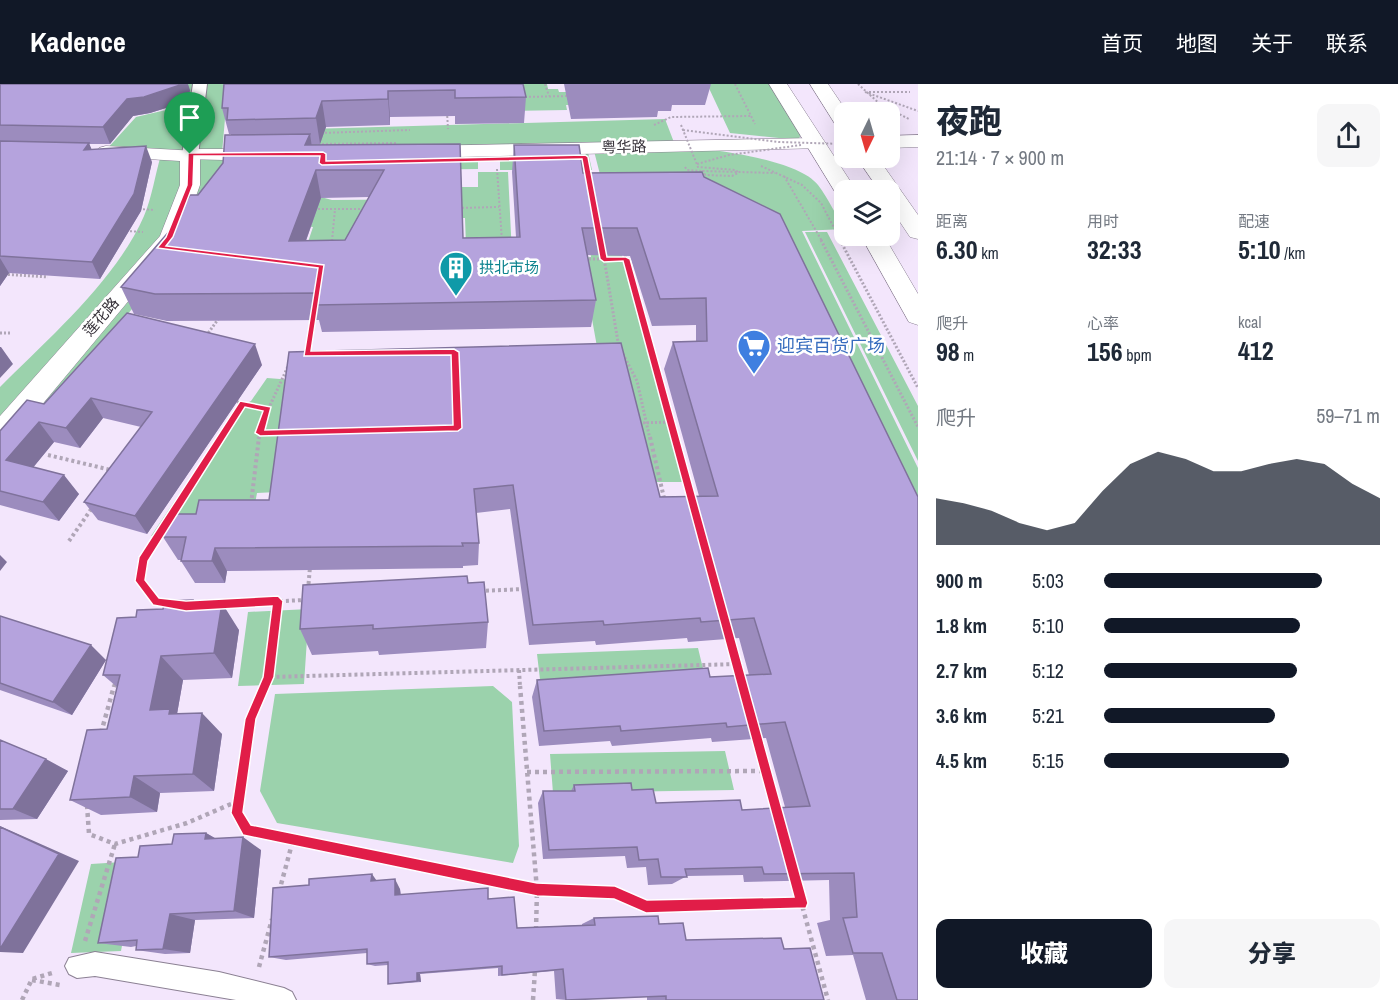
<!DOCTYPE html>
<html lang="zh">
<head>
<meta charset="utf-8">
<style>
	:root { --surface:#fff; --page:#f6f6f7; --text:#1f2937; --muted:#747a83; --accent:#111827 }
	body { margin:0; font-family:"Archivo Narrow","Noto Sans SC",sans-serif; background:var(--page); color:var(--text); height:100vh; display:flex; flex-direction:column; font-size:22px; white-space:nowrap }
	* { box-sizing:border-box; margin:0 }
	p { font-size:20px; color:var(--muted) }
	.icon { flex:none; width:33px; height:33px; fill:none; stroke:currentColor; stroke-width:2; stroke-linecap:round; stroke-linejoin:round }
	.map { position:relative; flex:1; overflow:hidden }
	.drawer { display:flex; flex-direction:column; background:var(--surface); width:480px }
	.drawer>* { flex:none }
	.needle { width:39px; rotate:185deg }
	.fabs { position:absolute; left:834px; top:18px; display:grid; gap:12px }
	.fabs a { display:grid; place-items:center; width:66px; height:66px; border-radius:12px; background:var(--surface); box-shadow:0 6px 24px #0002; font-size:30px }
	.pin { position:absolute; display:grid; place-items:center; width:51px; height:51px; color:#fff; margin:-62px -26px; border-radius:50% 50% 50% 0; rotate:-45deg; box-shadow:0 0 6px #0007 }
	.pin .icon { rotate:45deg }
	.round { display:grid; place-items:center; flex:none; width:63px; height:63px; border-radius:12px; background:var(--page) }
	.overview { display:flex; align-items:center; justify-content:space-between; height:102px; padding:0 18px }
	h1 { font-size:33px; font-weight:800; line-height:45px }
	.stats { display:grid; grid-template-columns:repeat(3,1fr); gap:9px; height:102px; padding:6px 18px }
	.stats div { display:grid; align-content:center }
	.stats b { font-size:26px; font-weight:800 }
	.stats small { font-size:16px; font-weight:400 }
	.stats p { font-size:16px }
	.chart { height:168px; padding:12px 18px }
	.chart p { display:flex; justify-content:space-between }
	.chart svg { width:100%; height:108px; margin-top:6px; fill:var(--accent); opacity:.7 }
	.button { display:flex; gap:12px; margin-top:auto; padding:12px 18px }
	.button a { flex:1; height:69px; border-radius:12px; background:var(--accent); color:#fff; font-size:24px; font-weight:800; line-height:69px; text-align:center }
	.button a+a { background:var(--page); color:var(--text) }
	ul { padding:0 18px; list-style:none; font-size:20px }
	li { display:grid; grid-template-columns:96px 72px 1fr; align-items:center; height:45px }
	li i { height:15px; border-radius:8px; background:var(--accent) }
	header { display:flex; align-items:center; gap:36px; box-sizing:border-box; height:84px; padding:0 30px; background:var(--accent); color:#fff }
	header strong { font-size:28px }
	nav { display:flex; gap:33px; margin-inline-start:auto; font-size:21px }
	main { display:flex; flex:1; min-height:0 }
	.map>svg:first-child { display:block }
</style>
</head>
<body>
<header>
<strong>Kadence</strong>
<nav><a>首页</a><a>地图</a><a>关于</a><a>联系</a></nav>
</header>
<main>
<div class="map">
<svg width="918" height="916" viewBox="0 0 918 916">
	<rect width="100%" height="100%" fill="#f3e6fc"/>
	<path fill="#9bd2ac" d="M179,0H228L222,69L106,66L136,33L166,26L179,5Z
		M519,0H547L548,5H558L559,8H590L646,20L566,21L567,26L439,28Z
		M707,0H773L802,49L798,56L730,49Z
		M665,35L675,61L302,68L308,45Z
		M713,66C740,70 801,79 818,101C828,114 836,131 844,145L802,147L918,384V480L606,114L594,67Z
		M478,68V85L229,88L178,171L0,380V303C48,255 116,196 144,132C152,113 155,91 161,71Z
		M588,68L592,86H500V69Z
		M478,88H508L512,171L466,162L465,134H404L353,169L304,170L313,143L245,138L302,108L332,116L455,115V103H478Z
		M582,117H607L684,398H644L601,285L581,174L591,173Z
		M805,148H827L918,322V377Z
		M267,294L293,296L277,408L257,409L252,436L212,437L151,452L237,324L251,317Z
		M309,525L304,600L238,602L248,528Z
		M698,564L706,597L541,604L537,570Z
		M493,602L512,618L519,762L513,779L277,739L260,707L275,610Z
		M725,667L734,706L553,709L550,670Z
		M138,777L121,867L71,869L91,780Z"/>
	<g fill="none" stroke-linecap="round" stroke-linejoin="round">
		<g stroke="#8b8093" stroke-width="2">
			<path id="service" d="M95,868L219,888L284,904L292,908L296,916H236L95,892L77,894L69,890L65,882L69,874Z"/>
		</g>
		<g stroke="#8b8093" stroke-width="2">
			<path id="pedestrian" d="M193,0H207L198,71L190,76L182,71Z"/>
		</g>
		<g stroke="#8b8093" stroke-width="1">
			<path id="minor" d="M106,62L197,67L200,71V101L181,154L10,359L0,362V332L160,152L180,101V77L99,72L96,68L99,64Z"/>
		</g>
		<g stroke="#8b8093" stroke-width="1">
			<path id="secondary" d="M918,51V63L890,64V52Z
				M816,54L823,56L826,60L823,64L417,74L410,72L407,68L410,64L417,62Z
				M190,65H267L274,67L277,71L274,75L267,77L183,75L180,71L183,67Z"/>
		</g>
		<g stroke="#8b8093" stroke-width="1">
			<path id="trunk" d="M769,0H787L856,106H844V112L837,111Z
				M810,0H828L847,28H844V45L837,43Z
				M857,74H878L918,131V155L910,153L890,123V106H879Z
				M861,152H884L918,210V241L909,238Z"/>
		</g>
		<path stroke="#b0a6b7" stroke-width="2" stroke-dasharray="2 2" stroke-linecap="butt" d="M545,0L549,12
			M735,0L755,40
			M858,0L881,21L909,35
			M865,8L918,27
			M869,8H910
			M521,13L571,12
			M447,28L448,45
			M654,41L671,33L751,32
			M321,49L410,46
			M318,60L397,59
			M761,82L802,101L821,119L841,157
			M685,83L687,86L703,87
			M497,85L502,157
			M705,91L703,87L775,89
			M784,92L822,157
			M458,124L499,123
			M139,125L155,126
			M314,125H367
			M126,147L143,148
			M332,157L335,125"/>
		<path stroke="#b0a6b7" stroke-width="3" stroke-dasharray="2 2" stroke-linecap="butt" d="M821,156L918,343
			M840,156L918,304
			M332,160V156
			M624,167L675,355
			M603,168L619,264
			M585,175H626
			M0,190L48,193
			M0,249H10
			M206,252L219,234
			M307,270L313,233
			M623,270L637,297L650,355
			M233,317L268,325
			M639,339L671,338
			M260,349H283
			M220,355L243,319
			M259,355L261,341L290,278"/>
		<path stroke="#b0a6b7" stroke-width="4" stroke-dasharray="3 3" stroke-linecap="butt" d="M650,353L664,414H660
			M674,353L691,415
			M48,371L111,386
			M251,420L259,353
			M167,448C149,461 143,475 140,497L156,518L167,520
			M154,455L221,353
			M69,457L92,424
			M308,506L310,483
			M480,507L524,505
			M278,517L269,593L737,580
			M220,520L305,516
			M729,552L740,594
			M519,586L520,603
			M114,603L115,599
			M265,603L269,593"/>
		<path stroke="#b0a6b7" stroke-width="4.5" stroke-dasharray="4 4" stroke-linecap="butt" d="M265,602L251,635L237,729L248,746L537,806L520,602
			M101,649L114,602
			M756,650L777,727
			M527,688L766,687
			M87,721L89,750L115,760L187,739L238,717
			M794,792L828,916
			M279,808L293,756
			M536,846L537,806L615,808L646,822L802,819
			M85,857L115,760
			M259,883L272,835
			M32,896L60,901
			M22,916L32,895L52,889
			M533,916L535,886"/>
		<use href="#service" fill="#fff" fill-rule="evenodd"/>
		<use href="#pedestrian" fill="#fff" fill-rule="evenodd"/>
		<use href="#minor" fill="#fff" fill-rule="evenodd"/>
		<use href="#secondary" fill="#fff" fill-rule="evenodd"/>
		<use href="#trunk" fill="#fff" fill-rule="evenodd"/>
		<path stroke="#b0a6b7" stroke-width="2" stroke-dasharray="2 2" stroke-linecap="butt" d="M681,41L698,83L736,86L738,89L732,92L705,91
			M683,46L779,58L844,60
			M697,80L729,71L801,61"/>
	</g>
	<path fill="#9c8cbe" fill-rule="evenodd" d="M0,0L190,6L188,17L150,29L133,32L110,60H89L91,65L152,78L141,127L100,195L9,189L0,202Z
		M224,0H523L526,13L524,39L455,40V32L390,33V41L326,43L320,60L311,61L460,60L463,154L516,153L512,88L514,61L583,89L702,88L918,916H866L853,871L826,872L817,839L830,836L829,796L744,798L743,791L687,792L672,800L648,801L646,783L627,784L625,772L543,775L538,719L543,707H571L574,701L632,706L656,719L742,726L785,723L766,654L712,658L711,654L612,662L610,657L539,662L532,613L537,596L710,593L749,591L739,554L688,558L687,554L596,561L595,557L529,561L510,425L476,429L479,459L478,481L463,482V484L227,487L225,499H195L181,477V476H178L163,453L196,430L269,416L289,268L660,413L699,412L664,285L673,258L696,257V241L652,242L630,172L587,171L596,216L591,243L322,248L319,236L167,237L134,230L121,203L172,144L223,79L231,51V50H229L222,24ZM369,113L345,156L306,157L321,114Z
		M564,0H711L705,21H672L671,27H658L657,33L571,35Z
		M262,281L147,450L98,436L84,418L141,343L103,334L80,364L54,358L33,383L79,410L59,437L0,421V347L44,320Z
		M468,499L488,538L486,564L379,571L378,567L312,571L300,545Z
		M196,521L239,546L232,594L183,596L177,630L222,650L214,707L160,709L157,728L101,731L70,716L107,645L117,603L103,591L163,525Z
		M0,532L106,576L72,631L0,606Z
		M0,656L68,687L37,735L0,736Z
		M206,749L215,754L261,766L254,834L195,836L190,869L165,870L136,866V862L131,863L98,859L172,760Z
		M377,797L400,805L401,811L488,815L517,844L582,841V840L594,834L659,840L686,856L784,865L824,916H647V913L566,916L556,915L554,887L498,892V884L420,890L421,898L395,900H388V881L375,882L367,880V869L286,876L269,873L309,801Z"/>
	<path fill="#7f729b" d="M183,0H188L190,6L188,17L150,29L133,32L110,60L103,43L127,15Z
		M388,7L390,33V41L388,15Z
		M322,17L326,43L320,60L316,34Z
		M310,50L314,77L305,61Z
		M89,59L96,76L84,66Z
		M146,62L152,78L141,127L100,195L92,178Z
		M316,86L321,114L296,184L289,157Z
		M0,174L9,189L0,202Z
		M255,260L262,281L147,450L135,432Z
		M0,263H1L13,280L0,294Z
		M91,314L103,334L80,364L66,344Z
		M39,338L54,358L23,396L6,376Z
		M64,391L79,410L59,437L43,418Z
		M215,464L227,487L225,499L212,477Z
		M0,471L7,478L0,487Z
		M222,519L239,546L232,594L214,569Z
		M91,561L106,576L72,631L53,618Z
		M161,572L183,596L174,647L150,626Z
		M202,629L222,650L214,707L193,690Z
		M46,675L68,687L37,735L13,725Z
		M134,692L160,709L157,728L130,713Z
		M0,742L79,777L23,869L0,868Z
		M206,749L228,762L205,755Z
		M243,753L261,766L254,834L234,827Z
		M372,790L379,800L371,797Z
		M395,795L400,805L401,819L395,811Z
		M170,830L195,836L190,869L163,865Z
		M417,889L420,890L421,898L417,897Z"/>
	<path fill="#b5a3dd" stroke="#7f729b" stroke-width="1.5" fill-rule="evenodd" d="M0,0H183L144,13L127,15L103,43L0,41Z
		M224,0H523L526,13L455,14V6L388,7V15L322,17L316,34L227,36L228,24H222Z
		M310,50L305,61L460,60L463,154L520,153L514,61H579L583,89L702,88L704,93L780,130L918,413V916H897L882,869H853L843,834L857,833L854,789L764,790L762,783L685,785L687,793H661L658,775L639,776L637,763L549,766L543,707H575L574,701L631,699L632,706L653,705L656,719L740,716L742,726L810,722L785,638L727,643L726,639L621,647L620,642L544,647L537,596L708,584L710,593L771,590L754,534L701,538L700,534L604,541L603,537L533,541L513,401L474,405L479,459H462L463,462L215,464L212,477H181L186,453H163L169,430H196L199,416H269L289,268L621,259L660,413L718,412L673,258L707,257L706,214L660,215L637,144H582L596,216L316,221L318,209L155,210L121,203L172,144L190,111H198L223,79L225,51ZM316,86H384L345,156L289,157Z
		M0,57L89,59L84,66L146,62L134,110L92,178L0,172Z
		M127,229L255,260L135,432L84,418L152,328L91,314L66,344L39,338L6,376L64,391L43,418L0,407V347L27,316L44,320Z
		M467,492L468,499L484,498L488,538L373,545V541L300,545L303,501Z
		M193,516L192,521L222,519L214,569L161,572L150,626L170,625L169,630L202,629L193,690L134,692L130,713L70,716L87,646L107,645L120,591H103L117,534L136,533L137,526L163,525L165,517Z
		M0,532L91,561L53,618L0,599Z
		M0,656L46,675L13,725H0Z
		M0,743L59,770L0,865Z
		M206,749L205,755L243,753L234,827L170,830L163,865L136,866L137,856L98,859L116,774L138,773L140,762L172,760L174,750Z
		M372,790L371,797L395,795V811L488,804V815L514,813L517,844L595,841L594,834L658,832L659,840L683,839L686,856L781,854L784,865L810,864L824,916H666V912L566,916L563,885L502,891V882L417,889V897L388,900V878L367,880V865L269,873L273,804L309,801V795Z"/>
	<path fill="#e11d48" stroke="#fff" stroke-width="1.5" fill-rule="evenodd" d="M323,68L326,70V77L585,71L588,73L607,173H626L630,175L808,819L806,824L646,829L614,815L537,812L243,751L231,729L245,635L263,593L272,522L186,527L153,521L135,497L139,473L240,317L271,323L265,346L453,341L451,271L304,272L318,184L157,164L166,153L187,101L188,69ZM194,72H320L319,79L322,81L582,75L600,175L604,178L623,177L794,813L647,816L615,802L537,799L251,741L243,728L256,635L274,593L283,517L278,512L186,517L159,514L145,496L148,477L245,323L263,327L255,349L260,352L458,347L462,344L459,268L454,265L311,267L324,181L166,162L173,153L193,101Z"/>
	<defs>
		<g id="building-pin" transform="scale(1.725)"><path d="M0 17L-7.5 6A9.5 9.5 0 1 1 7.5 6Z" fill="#0f9aa8" stroke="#fff"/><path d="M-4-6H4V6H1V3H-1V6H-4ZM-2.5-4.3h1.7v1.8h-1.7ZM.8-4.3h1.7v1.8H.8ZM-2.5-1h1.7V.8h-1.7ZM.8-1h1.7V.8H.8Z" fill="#fff"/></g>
		<g id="supermarket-pin" transform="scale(1.725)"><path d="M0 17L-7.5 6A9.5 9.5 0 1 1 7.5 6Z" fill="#3f7fe0" stroke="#fff"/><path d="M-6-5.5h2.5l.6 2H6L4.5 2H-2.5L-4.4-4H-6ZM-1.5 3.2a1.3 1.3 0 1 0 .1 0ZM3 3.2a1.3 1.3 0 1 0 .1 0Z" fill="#fff"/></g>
	</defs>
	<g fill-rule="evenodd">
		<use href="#building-pin" x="456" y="184"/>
		<use href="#supermarket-pin" x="754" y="262"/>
	</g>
	<g text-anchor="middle" stroke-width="5" stroke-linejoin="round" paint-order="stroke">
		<g font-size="15" fill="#363139" stroke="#fff">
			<text transform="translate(624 63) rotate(-1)" y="5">粤华路</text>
			<text transform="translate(101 233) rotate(-49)" y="5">莲花路</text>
		</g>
		<g font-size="15" fill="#0d838f" stroke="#fff" text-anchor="start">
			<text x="479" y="189">拱北市场</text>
		</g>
		<g font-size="18" fill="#366cbe" stroke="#fff" text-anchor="start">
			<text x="777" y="268">迎宾百货广场</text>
		</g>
	</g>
</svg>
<div class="fabs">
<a><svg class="needle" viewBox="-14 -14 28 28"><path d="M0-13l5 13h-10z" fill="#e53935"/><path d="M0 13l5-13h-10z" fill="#747a83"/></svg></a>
<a><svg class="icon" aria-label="layers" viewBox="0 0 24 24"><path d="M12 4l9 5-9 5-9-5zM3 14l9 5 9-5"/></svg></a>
</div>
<div class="pin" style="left:190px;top:70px;background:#1e9e55"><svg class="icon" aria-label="arrive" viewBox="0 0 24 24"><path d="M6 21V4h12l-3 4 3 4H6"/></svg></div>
</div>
<section class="drawer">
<div class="overview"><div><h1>夜跑</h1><p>21:14 · 7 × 900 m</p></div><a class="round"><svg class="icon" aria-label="share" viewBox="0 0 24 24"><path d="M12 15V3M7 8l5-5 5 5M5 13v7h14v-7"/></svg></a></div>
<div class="stats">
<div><p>距离</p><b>6.30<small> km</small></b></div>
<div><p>用时</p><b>32:33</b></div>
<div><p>配速</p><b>5:10<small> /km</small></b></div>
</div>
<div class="stats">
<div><p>爬升</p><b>98<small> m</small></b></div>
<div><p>心率</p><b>156<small> bpm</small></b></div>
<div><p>kcal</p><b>412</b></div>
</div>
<div class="chart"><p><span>爬升</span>59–71 m</p>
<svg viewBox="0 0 160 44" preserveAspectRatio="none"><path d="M0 44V25L10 27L20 30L30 35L40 38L50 35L60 22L70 11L80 6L90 9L100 14L110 14L120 11L130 9L140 11L150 19L160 25V44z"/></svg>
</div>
<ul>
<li><b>900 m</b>5:03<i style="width:79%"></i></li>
<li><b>1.8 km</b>5:10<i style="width:71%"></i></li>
<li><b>2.7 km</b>5:12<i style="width:70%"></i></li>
<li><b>3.6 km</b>5:21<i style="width:62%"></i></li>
<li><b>4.5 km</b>5:15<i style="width:67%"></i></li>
</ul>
<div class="button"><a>收藏</a><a>分享</a></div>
</section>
</main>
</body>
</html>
